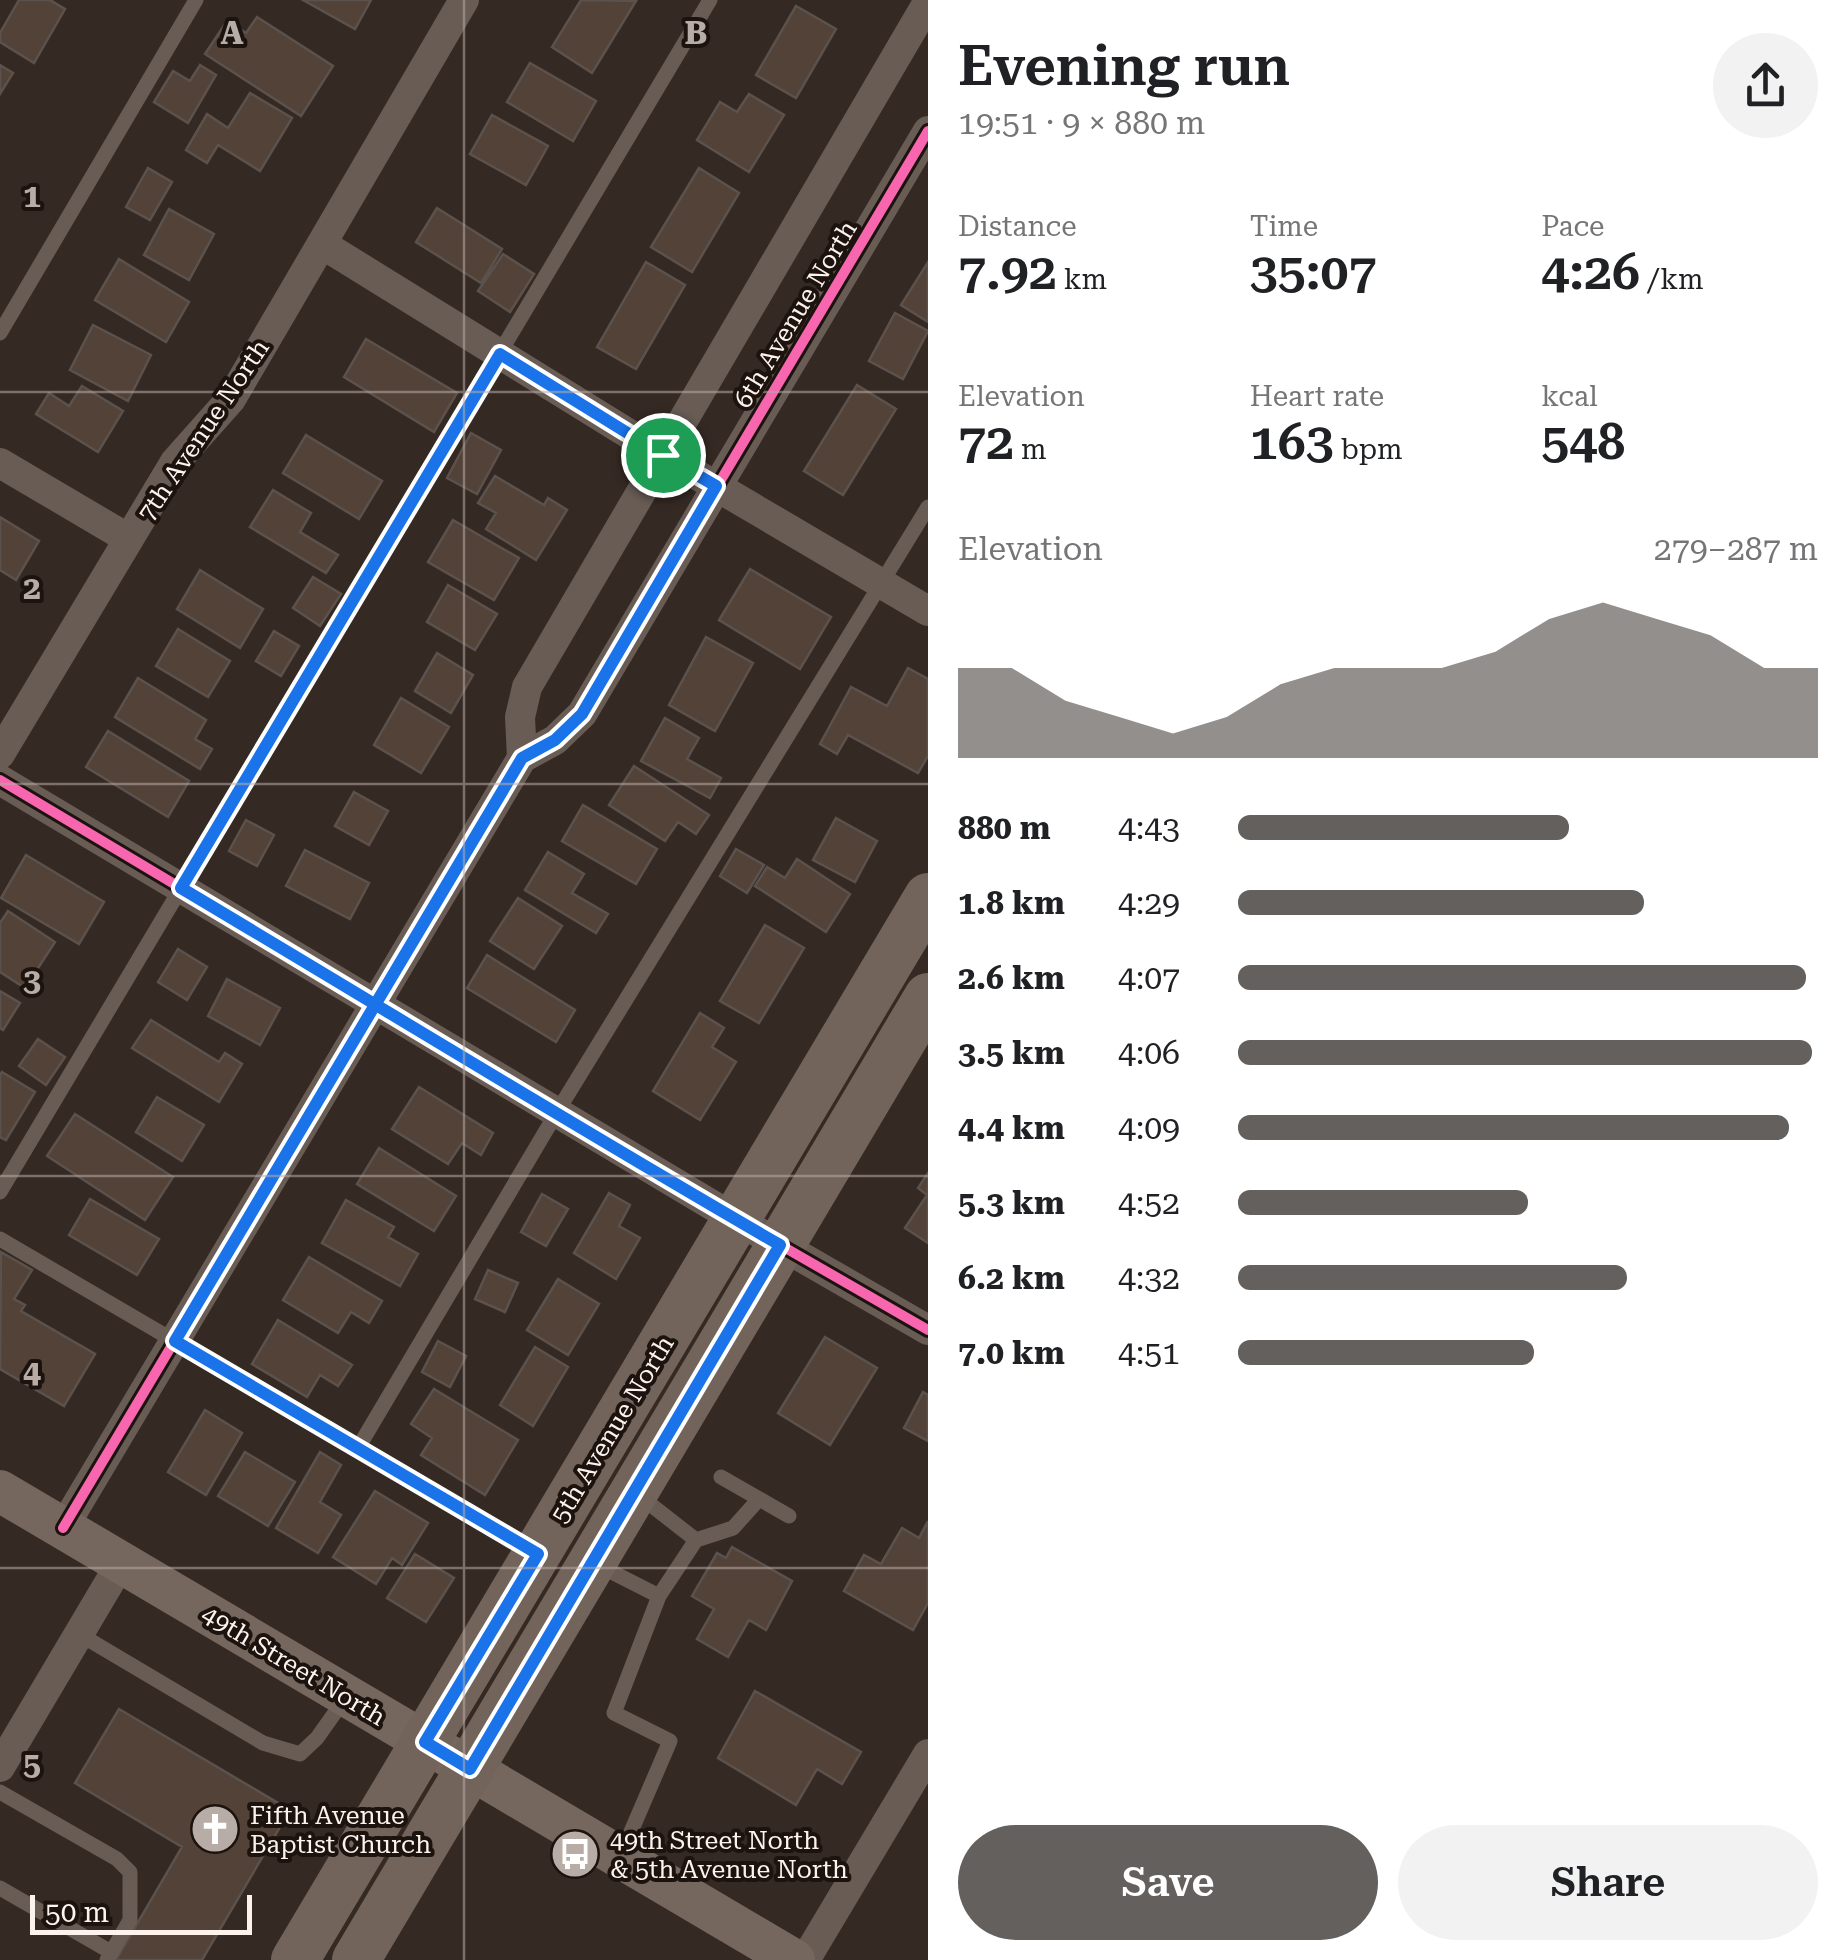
<!DOCTYPE html>
<html lang="en">
<head>
<meta charset="utf-8">
<style>
	:root { --surface:#fff; --page:#f2f2f2; --text:#202124; --muted:#757577; --accent:#64605e }
	body { margin:0; font-family:"Roboto Serif",serif; background:var(--page); color:var(--text); height:100vh; display:flex; flex-direction:column; font-size:38px; white-space:nowrap }
	* { box-sizing:border-box; margin:0 }
	p { font-size:32px; color:var(--muted) }
	.icon { flex:none; width:55px; height:55px; fill:none; stroke:currentColor; stroke-width:2; stroke-linecap:round; stroke-linejoin:round }
	.map { position:relative; flex:1; overflow:hidden }
	.sheet { display:flex; flex-direction:column; background:var(--surface); width:920px }
	.sheet>* { flex:none }
	.scale { position:absolute; left:30px; bottom:25px; width:222px; box-sizing:border-box; padding-left:10px; border:5px solid #fef2ec; border-top:0; font-size:28px; line-height:35px; white-space:nowrap; color:#fef2ec; -webkit-text-stroke:8px #1c130e; paint-order:stroke }
	.pin { position:absolute; display:grid; place-items:center; width:85px; height:85px; color:#fff; margin:-42px; border:5px solid #fff; border-radius:50%; box-shadow:0 2px 10px #0007 }
	.round { display:grid; place-items:center; flex:none; width:105px; height:105px; border-radius:52px; background:var(--page) }
	.summary { display:flex; align-items:center; justify-content:space-between; height:170px; padding:0 30px }
	h1 { font-size:55px; font-weight:600; line-height:75px }
	.stats { display:grid; grid-template-columns:repeat(3,1fr); gap:15px; height:170px; padding:10px 30px }
	.stats div { display:grid; align-content:center }
	.stats b { font-size:50px; font-weight:600 }
	.stats small { font-size:28px; font-weight:400 }
	.stats p { font-size:28px }
	.chart { height:280px; padding:20px 30px }
	.chart p { display:flex; justify-content:space-between }
	.chart svg { width:100%; height:180px; margin-top:10px; fill:var(--accent); opacity:.7 }
	.cta { display:flex; gap:20px; margin-top:auto; padding:20px 30px }
	.cta a { flex:1; height:115px; border-radius:60px; background:var(--accent); color:#fff; font-size:40px; font-weight:600; line-height:115px; text-align:center }
	.cta a+a { background:var(--page); color:var(--text) }
	ul { padding:0 30px; list-style:none; font-size:32px }
	li { display:grid; grid-template-columns:160px 120px 1fr; align-items:center; height:75px }
	li i { height:25px; border-radius:12px; background:var(--accent) }
	main { display:flex; flex:1; min-height:0 }
	.map>svg:first-child { display:block }
</style>
</head>
<body>
<main>
<div class="map">
<svg width="928" height="1960" viewBox="0 0 928 1960">
	<rect width="100%" height="100%" fill="#352923"/>
	<path fill="#524238" stroke="#5c524d" stroke-width="2.5" d="M19,0H50L65,9L34,63L0,42V33Z
		M303,0H371L355,29Z
		M581,0L636,1L592,73L552,47Z
		M796,6L836,29L796,98L756,75Z
		M257,17L333,66L301,116L205,54L227,21L246,33Z
		M530,63L596,101L573,141L507,102Z
		M0,65L13,73L0,94Z
		M200,65L216,75L188,123L154,102L173,71L190,81Z
		M250,93L292,118L260,171L218,145L207,163L186,150L207,114L228,128Z
		M749,94L784,115L749,172L697,140L720,102L737,112Z
		M492,115L548,146L526,185L470,154Z
		M148,168L172,182L150,220L126,207Z
		M699,168L739,193L692,272L651,247Z
		M437,208L502,249L481,283L416,242Z
		M169,209L214,234L189,280L144,255Z
		M503,254L534,274L510,312L478,291Z
		M119,259L189,302L166,342L95,300Z
		M646,262L685,285L636,369L597,347Z
		M928,262V322L901,305Z
		M895,313L928,331L903,379L869,361Z
		M93,325L151,355L128,401L70,370Z
		M366,339L457,393L434,432L344,377Z
		M857,385L896,409L843,495L804,471Z
		M82,386L123,411L98,452L36,414L49,393L69,406Z
		M471,433L501,450L477,494L447,478Z
		M306,435L382,481L359,519L283,473Z
		M495,476L544,505L548,498L567,510L536,560L486,529L496,513L478,503Z
		M273,490L311,513L300,532L338,555L326,573L250,527Z
		M0,517L39,541L16,580L0,570Z
		M453,520L519,558L494,600L428,562Z
		M750,569L831,617L800,669L719,620Z
		M200,570L263,609L240,648L177,609Z
		M313,577L341,594L320,626L293,608Z
		M448,585L497,614L475,650L427,622Z
		M178,629L230,661L208,697L156,666Z
		M274,631L299,646L281,676L256,661Z
		M706,637L753,663L715,731L669,705Z
		M437,653L473,675L451,713L415,691Z
		M908,668L928,679V756L918,773L848,735L837,754L820,744L851,687L887,706Z
		M138,678L206,720L195,739L212,749L200,769L115,717Z
		M401,698L449,727L421,773L374,745Z
		M665,718L699,738L687,759L721,778L710,798L641,761Z
		M108,731L189,781L168,817L86,767Z
		M634,766L709,815L696,834L678,822L665,841L609,805Z
		M354,792L388,811L369,845L335,826Z
		M583,805L657,849L636,884L562,841Z
		M836,818L877,841L855,882L813,860Z
		M246,820L274,835L257,866L229,851Z
		M736,849L764,865L747,893L720,876Z
		M305,850L369,883L350,919L286,886Z
		M548,852L584,874L572,893L608,914L596,933L525,890Z
		M26,855L104,902L79,944L1,898Z
		M797,859L850,894L826,932L755,886L767,867L785,878Z
		M518,898L562,926L534,969L490,941Z
		M8,911L55,942L25,988L0,972V923Z
		M765,925L804,948L759,1023L720,1001Z
		M178,949L207,967L187,1000L158,982Z
		M487,955L575,1010L556,1042L467,988Z
		M227,979L280,1008L260,1045L208,1016Z
		M0,991L20,1003L3,1030L0,1028Z
		M700,1013L724,1028L712,1047L736,1062L700,1120L653,1091Z
		M151,1020L219,1062L225,1053L242,1064L219,1102L132,1048Z
		M38,1039L65,1057L46,1085L19,1066Z
		M2,1072L35,1092L6,1140L0,1137V1075Z
		M419,1087L493,1133L481,1155L462,1143L448,1164L392,1129Z
		M157,1097L204,1125L182,1161L136,1132Z
		M75,1114L173,1177L145,1220L47,1156Z
		M379,1148L456,1196L434,1231L357,1184Z
		M928,1173V1243L905,1228L927,1195L918,1188Z
		M609,1193L630,1205L619,1226L640,1238L616,1279L574,1253Z
		M542,1194L568,1209L546,1246L521,1232Z
		M90,1199L159,1239L137,1275L69,1235Z
		M346,1200L394,1227L388,1237L418,1254L400,1286L322,1243Z
		M1,1252L32,1270L14,1299L25,1305L21,1311L95,1354L64,1406L0,1369Z
		M309,1257L382,1301L369,1323L351,1312L338,1333L283,1300Z
		M488,1270L518,1283L505,1312L475,1299Z
		M558,1279L599,1304L568,1355L527,1330Z
		M278,1320L352,1365L338,1386L320,1375L307,1397L252,1364Z
		M825,1337L877,1368L830,1445L778,1413Z
		M438,1341L466,1356L450,1387L422,1372Z
		M535,1347L568,1367L533,1426L500,1405Z
		M434,1389L518,1440L485,1495L421,1455L432,1438L411,1424Z
		M923,1392L928,1395V1441L904,1428Z
		M205,1410L242,1433L206,1495L168,1472Z
		M245,1452L295,1482L268,1526L218,1496Z
		M320,1452L341,1465L320,1502L341,1515L318,1553L276,1528Z
		M375,1491L428,1523L402,1565L392,1558L376,1584L333,1557Z
		M928,1521V1603L913,1630L844,1591L864,1555L881,1564L902,1528L919,1538Z
		M732,1547L792,1581L766,1630L749,1620L728,1657L697,1639L714,1609L692,1596L717,1553L726,1558Z
		M415,1554L454,1578L426,1622L387,1598Z
		M755,1691L861,1752L842,1784L817,1769L796,1805L718,1758Z
		M119,1709L290,1810L202,1960H116L182,1847L75,1783Z"/>
	<g fill="none" stroke-linecap="round" stroke-linejoin="round">
		<path stroke="#685c55" stroke-width="15" d="M0,333L196,0
			M0,1192L710,0
			M0,1239L532,1550
			M358,1448L557,1112L928,507
			M721,1477L789,1516
			M696,1540L733,1528L759,1499
			M596,1564L659,1596L696,1540L637,1494
			M79,1634L263,1743L300,1754L317,1738L346,1697
			M0,1792L117,1859L130,1872V1920L107,1960
			M621,1855L670,1741L614,1713L659,1596
			M0,1888L111,1952"/>
		<path stroke="#685c55" stroke-width="30" d="M322,244L663,455L928,611
			M0,463L129,539
			M0,754L175,462L231,399L464,0
			M522,758L520,717L527,687L928,2
			M0,780L737,1220L928,1330
			M63,1528L522,758L555,740L582,714L928,131
			M0,1767L121,1563
			M805,1960L928,1754"/>
		<path stroke="#75665e" stroke-width="42" d="M0,1491L794,1960"/>
		<path stroke="#73645b" stroke-width="48" d="M295,1960L928,897
			M356,1960L928,997"/>
		<g stroke="#1c130e" stroke-width="16">
			<path id="cycleway" d="M0,780L737,1220L928,1330
				M63,1528L522,758L555,740L582,714L928,131"/>
		</g>
		<use href="#cycleway" stroke="#f766af" stroke-width="10"/>
	</g>
	<g fill="none" stroke-linecap="round" stroke-linejoin="round">
		<g stroke="#fff" stroke-width="20">
			<path id="route" d="M663,455L500,354L181,888C381,1007 579,1129 780,1245L470,1769L425,1742L538,1554L175,1341L522,758L555,740L582,714L716,486L663,455"/>
		</g>
		<use href="#route" stroke="#1a73e8" stroke-width="12"/>
	</g>
	<path fill="none" stroke="#b8aca6" stroke-width="2.5" stroke-opacity="0.55" d="M464,0V1960M0,392H928M0,784H928M0,1176H928M0,1568H928"/>
	<defs>
		<g id="church-disc" transform="scale(2.5)"><circle r="9.5" fill="#b8aca6" stroke="#1c130e"/><path d="M-1.2-6h2.4v3.5h3.3v2.4h-3.3V6h-2.4V-.1h-3.3v-2.4h3.3Z" fill="#fff"/></g>
		<g id="bus-disc" transform="scale(2.5)"><circle r="9.5" fill="#b8aca6" stroke="#1c130e"/><path d="M-5-6H5V4H4V6H2V4H-2V6H-4V4H-5ZM-3.5-4V0h7V-4ZM-3.5 1.2v1.5H-2V1.2ZM2 1.2v1.5H3.5V1.2Z" fill="#fff"/></g>
	</defs>
	<g fill-rule="evenodd">
		<use href="#church-disc" x="215" y="1829"/>
		<use href="#bus-disc" x="575" y="1854"/>
	</g>
	<g text-anchor="middle" stroke-width="8" stroke-linejoin="round" paint-order="stroke">
		<g font-size="25" fill="#fef2ec" stroke="#1c130e">
			<text transform="translate(795 314) rotate(-59)" y="9">6th Avenue North</text>
			<text transform="translate(203 430) rotate(-56)" y="9">7th Avenue North</text>
			<text transform="translate(612 1429) rotate(-59)" y="9">5th Avenue North</text>
			<text transform="translate(294 1665) rotate(31)" y="9">49th Street North</text>
		</g>
		<g font-size="25" fill="#fef2ec" stroke="#1c130e" text-anchor="start">
			<text x="250" y="1824">Fifth Avenue<tspan x="250" dy="29">Baptist Church</tspan></text>
			<text x="610" y="1849">49th Street North<tspan x="610" dy="29">&amp; 5th Avenue North</tspan></text>
		</g>
	</g>
	<g font-size="32" text-anchor="middle" font-weight="bold" fill="#b8aca6" stroke="#1c130e" stroke-width="8" stroke-linejoin="round" paint-order="stroke">
		<text x="232" y="44">A</text>
		<text x="696" y="44">B</text>
		<text x="32" y="207">1</text>
		<text x="32" y="599">2</text>
		<text x="32" y="991">3</text>
		<text x="32" y="1383">4</text>
		<text x="32" y="1775">5</text>
	</g>
</svg>
<div class="scale">50 m</div>
<div class="pin" style="left:663px;top:455px;background:#1e9e55"><svg class="icon" aria-label="arrive" viewBox="0 0 24 24"><path d="M6 21V4h12l-3 4 3 4H6"/></svg></div>
</div>
<section class="sheet">
<div class="summary"><div><h1>Evening run</h1><p>19:51 · 9 × 880 m</p></div><a class="round"><svg class="icon" aria-label="share" viewBox="0 0 24 24"><path d="M12 15V3M7 8l5-5 5 5M5 13v7h14v-7"/></svg></a></div>
<div class="stats">
<div><p>Distance</p><b>7.92<small> km</small></b></div>
<div><p>Time</p><b>35:07</b></div>
<div><p>Pace</p><b>4:26<small> /km</small></b></div>
</div>
<div class="stats">
<div><p>Elevation</p><b>72<small> m</small></b></div>
<div><p>Heart rate</p><b>163<small> bpm</small></b></div>
<div><p>kcal</p><b>548</b></div>
</div>
<div class="chart"><p><span>Elevation</span>279–287 m</p>
<svg viewBox="0 0 160 44" preserveAspectRatio="none"><path d="M0 44V22L10 22L20 30L30 34L40 38L50 34L60 26L70 22L80 22L90 22L100 18L110 10L120 6L130 10L140 14L150 22L160 22V44z"/></svg>
</div>
<ul>
<li><b>880 m</b>4:43<i style="width:57%"></i></li>
<li><b>1.8 km</b>4:29<i style="width:70%"></i></li>
<li><b>2.6 km</b>4:07<i style="width:98%"></i></li>
<li><b>3.5 km</b>4:06<i style="width:99%"></i></li>
<li><b>4.4 km</b>4:09<i style="width:95%"></i></li>
<li><b>5.3 km</b>4:52<i style="width:50%"></i></li>
<li><b>6.2 km</b>4:32<i style="width:67%"></i></li>
<li><b>7.0 km</b>4:51<i style="width:51%"></i></li>
</ul>
<div class="cta"><a>Save</a><a>Share</a></div>
</section>
</main>
</body>
</html>
